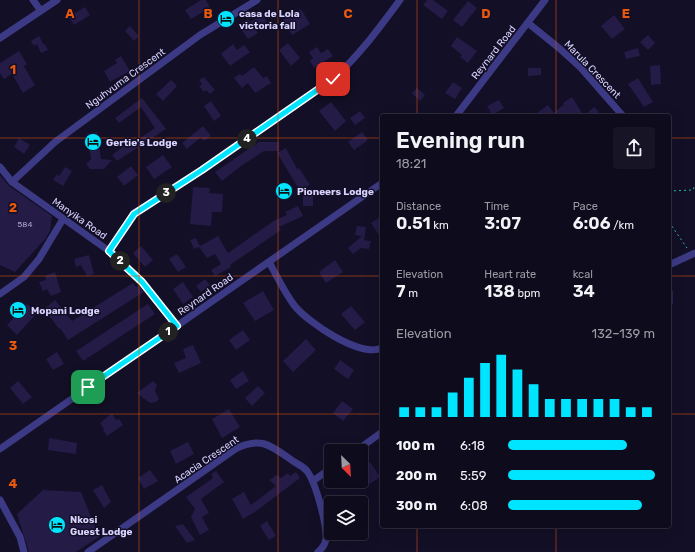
<!DOCTYPE html>
<html lang="en">
<head>
<meta charset="utf-8">
<style>
	:root { --surface:#0e0b1c; --page:#171425; --text:#f1f3f6; --muted:#9b9ba3; --line:#2e2b3b; --accent:#00e5ff }
	body { margin:0; font-family:Rubik,sans-serif; background:var(--page); color:var(--text); height:100vh; display:flex; flex-direction:column; font-size:15px; white-space:nowrap }
	* { box-sizing:border-box; margin:0 }
	p { font-size:13px; color:var(--muted) }
	.icon { flex:none; width:22px; height:22px; fill:none; stroke:currentColor; stroke-width:2; stroke-linecap:round; stroke-linejoin:round }
	.map { position:relative; flex:1; overflow:hidden }
	.side { position:absolute; left:380px; top:114px; width:291px; height:414px; display:flex; flex-direction:column; background:var(--surface); border-radius:4px; box-shadow:0 4px 16px #0002,0 0 0 1px var(--line) }
	.side>* { flex:none }
	.needle { width:26px; rotate:156deg }
	.buttons { position:absolute; left:324px; top:444px; display:grid; gap:8px }
	.buttons a { display:grid; place-items:center; width:44px; height:44px; border-radius:4px; background:var(--surface); box-shadow:0 4px 16px #0002,0 0 0 1px var(--line); font-size:20px }
	.pin { position:absolute; display:grid; place-items:center; width:34px; height:34px; color:#fff; margin:-17px; border-radius:8px; box-shadow:0 2px 6px #0006 }
	.km { position:absolute; width:20px; height:20px; margin:-10px; border-radius:50%; background:#222; color:#fff; font-size:11px; line-height:20px; text-align:center }
	.round { display:grid; place-items:center; flex:none; width:42px; height:42px; border-radius:4px; background:var(--page) }
	.overview { display:flex; align-items:center; justify-content:space-between; height:68px; padding:0 16px }
	h1 { font-size:22px; font-weight:600; line-height:30px }
	.stats { display:grid; grid-template-columns:repeat(3,1fr); gap:6px; height:68px; padding:4px 16px }
	.stats div { display:grid; align-content:center }
	.stats b { font-size:17px; font-weight:600 }
	.stats small { font-size:11px; font-weight:400 }
	.stats p { font-size:11px }
	.chart { height:112px; padding:8px 16px }
	.chart p { display:flex; justify-content:space-between }
	.chart svg { width:100%; height:72px; margin-top:4px; stroke:var(--accent); stroke-width:6 }
	ul { padding:0 16px; list-style:none; font-size:13px }
	li { display:grid; grid-template-columns:64px 48px 1fr; align-items:center; height:30px }
	li i { height:10px; border-radius:5px; background:var(--accent) }
	.map>svg:first-child { display:block }
</style>
</head>
<body>
<div class="map">
<svg width="695" height="552" viewBox="0 0 695 552">
	<rect width="100%" height="100%" fill="#130f26"/>
	<path fill="#241b47" d="M201,0H206L210,8L191,19L185,10Z
		M427,0H433L448,11L442,19L423,5Z
		M468,1L477,8L462,27L453,20Z
		M85,7L90,15L74,25L67,14L73,10L75,13Z
		M301,9L310,24L292,35L283,20Z
		M263,15L267,22L254,28L258,33L248,39L238,25L248,19L250,22Z
		M614,15L625,29L612,39L601,26Z
		M130,26L139,36L134,41L125,31Z
		M648,35L655,43L648,50L640,42Z
		M39,36L44,45L45,44L48,50L41,53L37,44L34,46L31,41Z
		M457,37L477,51L468,63L460,57L462,55L451,46Z
		M288,43L300,58L291,66L279,50Z
		M233,44L237,50L244,45L250,52L230,66L221,54Z
		M317,47L321,53L328,49L333,56L314,68L310,61L313,58L309,52Z
		M638,48L640,56L626,59L624,52Z
		M19,51L27,64L24,66L35,85L23,93L12,74L4,79L0,73V63Z
		M121,56L130,71L110,82L104,71L117,63L115,60Z
		M660,65L661,84L651,85L650,66Z
		M254,67L263,78L267,76L271,83L255,93L248,83L242,88L234,78L240,74L242,76Z
		M528,68H541V75L528,76Z
		M204,77L215,90L210,94L206,90L204,92L199,86L202,84L199,80Z
		M638,78L653,102L644,107L628,84Z
		M171,80L177,86L163,101L156,94Z
		M453,82L462,88L455,99L445,93Z
		M417,88L425,95L420,101L412,93Z
		M572,97L584,116L594,107L599,112L595,116H533L548,105L554,113L564,104L563,103Z
		M142,98L166,129L117,161L112,155L124,146L126,148L155,128L141,107L119,123L115,118Z
		M499,100L504,108L492,115L487,106Z
		M211,101L221,116L214,121L204,106Z
		M331,102L346,121L335,131L319,111Z
		M360,111L365,118L355,125L350,118Z
		M203,126L211,136L204,141L201,137L187,149L182,143Z
		M97,132L101,159L112,160L104,169H90L86,164L91,159L87,134Z
		M362,132L368,140L354,150L348,142Z
		M19,138L30,145L24,154L14,147Z
		M259,142H279V151H264L241,166L222,181L215,172Z
		M286,148L297,169L299,168L310,185L300,191L277,153Z
		M163,155L172,167L154,179L146,167Z
		M131,166L138,175L124,186L117,177Z
		M65,167L72,171L63,186L53,180L57,174L59,176Z
		M0,175L9,186L52,216L50,231L45,239L15,272L0,265Z
		M193,187L210,188L209,193L223,194L222,212H212L211,226L190,224Z
		M303,193H313V206H303Z
		M298,206L303,216L279,227L281,230L230,265L231,267L215,276L211,270L221,264L215,254L207,258L199,247L194,249L190,240L196,238L200,246L218,236L228,253L275,220L287,215L285,212Z
		M382,216V233L379,235L371,223Z
		M357,226L366,227L364,240L371,241L369,249L361,248L353,254L348,248L362,236L355,235Z
		M141,246L153,260L145,267L133,253Z
		M177,254L186,267L178,272L169,259Z
		M89,255L94,274L87,276L81,265L76,267L74,259Z
		M335,260L343,272L326,283L319,272Z
		M55,272L61,292L51,296L47,289L43,291L39,282L46,280L45,276Z
		M205,279L210,285L201,292L196,286Z
		M183,282L193,297L183,304L173,289Z
		M133,283L136,287L139,286L144,292L68,340L60,328L59,329L44,309L55,300L72,321Z
		M263,291L274,310L255,321L243,303Z
		M27,304L37,313L17,335L7,325Z
		M148,304L155,314L83,361L76,351Z
		M351,306L365,322L355,330L341,314Z
		M243,330L250,340L236,350L229,340Z
		M306,339L316,350L293,372L283,361Z
		M193,345L201,363L179,373L174,363L186,358L183,349Z
		M57,352L64,364L53,370L46,359Z
		M340,360L354,370L348,379L334,369Z
		M243,371L249,381L236,389L230,380Z
		M18,381L32,397L23,404L10,388Z
		M153,381L157,385L155,391L159,399L156,402L150,403L137,393Z
		M258,386L265,393L252,406L245,398Z
		M342,401L353,409L343,421L333,413Z
		M229,409L240,427L222,438L212,419Z
		M112,413L116,420L119,419L123,425L107,436L103,430L104,429L100,423Z
		M49,438L77,443L76,454L48,450Z
		M188,442L194,454L176,464L170,451Z
		M370,462L380,477L370,484L361,468Z
		M150,470L158,481L144,489L138,478Z
		M216,471L224,482L201,499L209,513L202,517L209,530L200,535L191,517L195,509L186,497L213,478L211,474Z
		M296,472L300,478L255,512L243,519L232,499L244,492L251,505L276,486L269,480L277,475L281,478L288,473L290,476Z
		M102,485L111,502L104,508L93,490Z
		M43,490L81,492L99,537L76,552H29L17,514Z
		M267,521L276,536L269,540L260,526Z
		M183,524L195,540L187,543L175,526Z"/>
	<g fill="none" stroke-linecap="round" stroke-linejoin="round">
		<path stroke="#2fb8b0" stroke-width="1" stroke-dasharray="2 3" stroke-linecap="butt" d="M669,191L693,190L695,185
			M669,222L687,248"/>
		<path stroke="#3d3a85" stroke-width="7" d="M33,0L41,11
			M528,23L559,48L580,67L623,116
			M0,38L57,0
			M456,116L545,0
			M0,167L12,182L109,251L142,282L177,326
			M12,182L55,142L200,35L257,0
			M109,251L134,213L202,170L333,79C359,56 379,28 400,0
			M269,262C277,276 284,292 294,305C307,322 360,358 382,348
			M669,265L695,253
			M669,292V303
			M0,294L24,277L39,259L63,219
			M0,449L382,183
			M356,451L382,432
			M313,481L331,468
			M0,500L20,537L24,552
			M88,552L237,448C261,437 270,445 290,459C295,463 303,466 307,471C316,483 327,525 326,539C325,544 322,549 318,552"/>
	</g>
	<g fill="none" stroke-linecap="round" stroke-linejoin="round">
		<g stroke="#fff" stroke-width="8">
			<path id="route" d="M88,387L177,326L142,282L109,251L134,214L202,170L333,79"/>
		</g>
		<use href="#route" stroke="#00e5ff" stroke-width="5"/>
	</g>
	<path fill="none" stroke="#e8590c" stroke-width="1" stroke-opacity="0.55" d="M139,0V552M278,0V552M417,0V116M556,0V116M0,138H382M669,138H695M0,276H382M669,276H695M0,414H382M669,414H695M417,526V552M556,526V552"/>
	<defs>
		<g id="hotel-disc" transform="scale(0.9)"><circle r="9.5" fill="#00e5ff" stroke="#130f26"/><path d="M-6-4.5h1.5V1H6V5H4.5V3h-9V5H-6ZM-4 0a1.8 1.8 0 1 1 3.6 0ZM.5 0V-2.5h3Q6-2.5 6 0Z" fill="#111"/></g>
	</defs>
	<g fill-rule="evenodd">
		<use href="#hotel-disc" x="226" y="19"/>
		<use href="#hotel-disc" x="93" y="142"/>
		<use href="#hotel-disc" x="284" y="191"/>
		<use href="#hotel-disc" x="18" y="310"/>
		<use href="#hotel-disc" x="57" y="525"/>
	</g>
	<g text-anchor="middle" stroke-width="3" stroke-linejoin="round" paint-order="stroke">
		<g font-size="8" fill="#aca6d1">
			<text x="25" y="227">584</text>
		</g>
		<g font-size="10" font-weight="bold" fill="#d9d4ff" stroke="#130f26" text-anchor="start">
			<text x="239" y="17">casa de Lola<tspan x="239" dy="12">victoria fall</tspan></text>
			<text x="106" y="146">Gertie's Lodge</text>
			<text x="297" y="195">Pioneers Lodge</text>
			<text x="31" y="314">Mopani Lodge</text>
			<text x="70" y="523">Nkosi<tspan x="70" dy="12">Guest Lodge</tspan></text>
		</g>
		<g font-size="10" fill="#d9d4ff" stroke="#130f26">
			<text transform="translate(493 52) rotate(-52)" y="4">Reynard Road</text>
			<text transform="translate(593 69) rotate(46)" y="4">Marula Crescent</text>
			<text transform="translate(125 78) rotate(-36)" y="4">Nguhvuma Crescent</text>
			<text transform="translate(80 218) rotate(35)" y="4">Manyika Road</text>
			<text transform="translate(205 294) rotate(-35)" y="4">Reynard Road</text>
			<text transform="translate(206 459) rotate(-34)" y="4">Acacia Crescent</text>
		</g>
	</g>
	<g font-size="13" text-anchor="middle" font-weight="bold" fill="#e8590c" stroke="#130f26" stroke-width="3" stroke-linejoin="round" paint-order="stroke">
		<text x="70" y="18">A</text>
		<text x="208" y="18">B</text>
		<text x="348" y="18">C</text>
		<text x="486" y="18">D</text>
		<text x="626" y="18">E</text>
		<text x="13" y="74">1</text>
		<text x="13" y="212">2</text>
		<text x="13" y="350">3</text>
		<text x="13" y="488">4</text>
	</g>
</svg>
<div class="buttons">
<a><svg class="needle" viewBox="-14 -14 28 28"><path d="M0-13l5 13h-10z" fill="#e53935"/><path d="M0 13l5-13h-10z" fill="#9b9ba3"/></svg></a>
<a><svg class="icon" aria-label="layers" viewBox="0 0 24 24"><path d="M12 4l9 5-9 5-9-5zM3 14l9 5 9-5"/></svg></a>
</div>
<div class="pin" style="left:88px;top:387px;background:#1e9e55"><svg class="icon" aria-label="arrive" viewBox="0 0 24 24"><path d="M6 21V4h12l-3 4 3 4H6"/></svg></div>
<div class="pin" style="left:333px;top:79px;background:#d93025"><svg class="icon" aria-label="check" viewBox="0 0 24 24"><path d="M5 12l5 5 9-10"/></svg></div>
<b class="km" style="left:168px;top:332px">1</b>
<b class="km" style="left:120px;top:261px">2</b>
<b class="km" style="left:166px;top:193px">3</b>
<b class="km" style="left:247px;top:139px">4</b>
<section class="side">
<div class="overview"><div><h1>Evening run</h1><p>18:21</p></div><a class="round"><svg class="icon" aria-label="share" viewBox="0 0 24 24"><path d="M12 15V3M7 8l5-5 5 5M5 13v7h14v-7"/></svg></a></div>
<div class="stats">
<div><p>Distance</p><b>0.51<small> km</small></b></div>
<div><p>Time</p><b>3:07</b></div>
<div><p>Pace</p><b>6:06<small> /km</small></b></div>
</div>
<div class="stats">
<div><p>Elevation</p><b>7<small> m</small></b></div>
<div><p>Heart rate</p><b>138<small> bpm</small></b></div>
<div><p>kcal</p><b>34</b></div>
</div>
<div class="chart"><p><span>Elevation</span>132–139 m</p>
<svg viewBox="0 0 160 44" preserveAspectRatio="none"><path d="M5 44V38M15 44V38M25 44V38M35 44V29M45 44V20M55 44V11M65 44V6M75 44V15M85 44V24M95 44V33M105 44V33M115 44V33M125 44V33M135 44V33M145 44V38M155 44V38"/></svg>
</div>
<ul>
<li><b>100 m</b>6:18<i style="width:81%"></i></li>
<li><b>200 m</b>5:59<i style="width:100%"></i></li>
<li><b>300 m</b>6:08<i style="width:91%"></i></li>
</ul>
</section>
</div>
</body>
</html>
